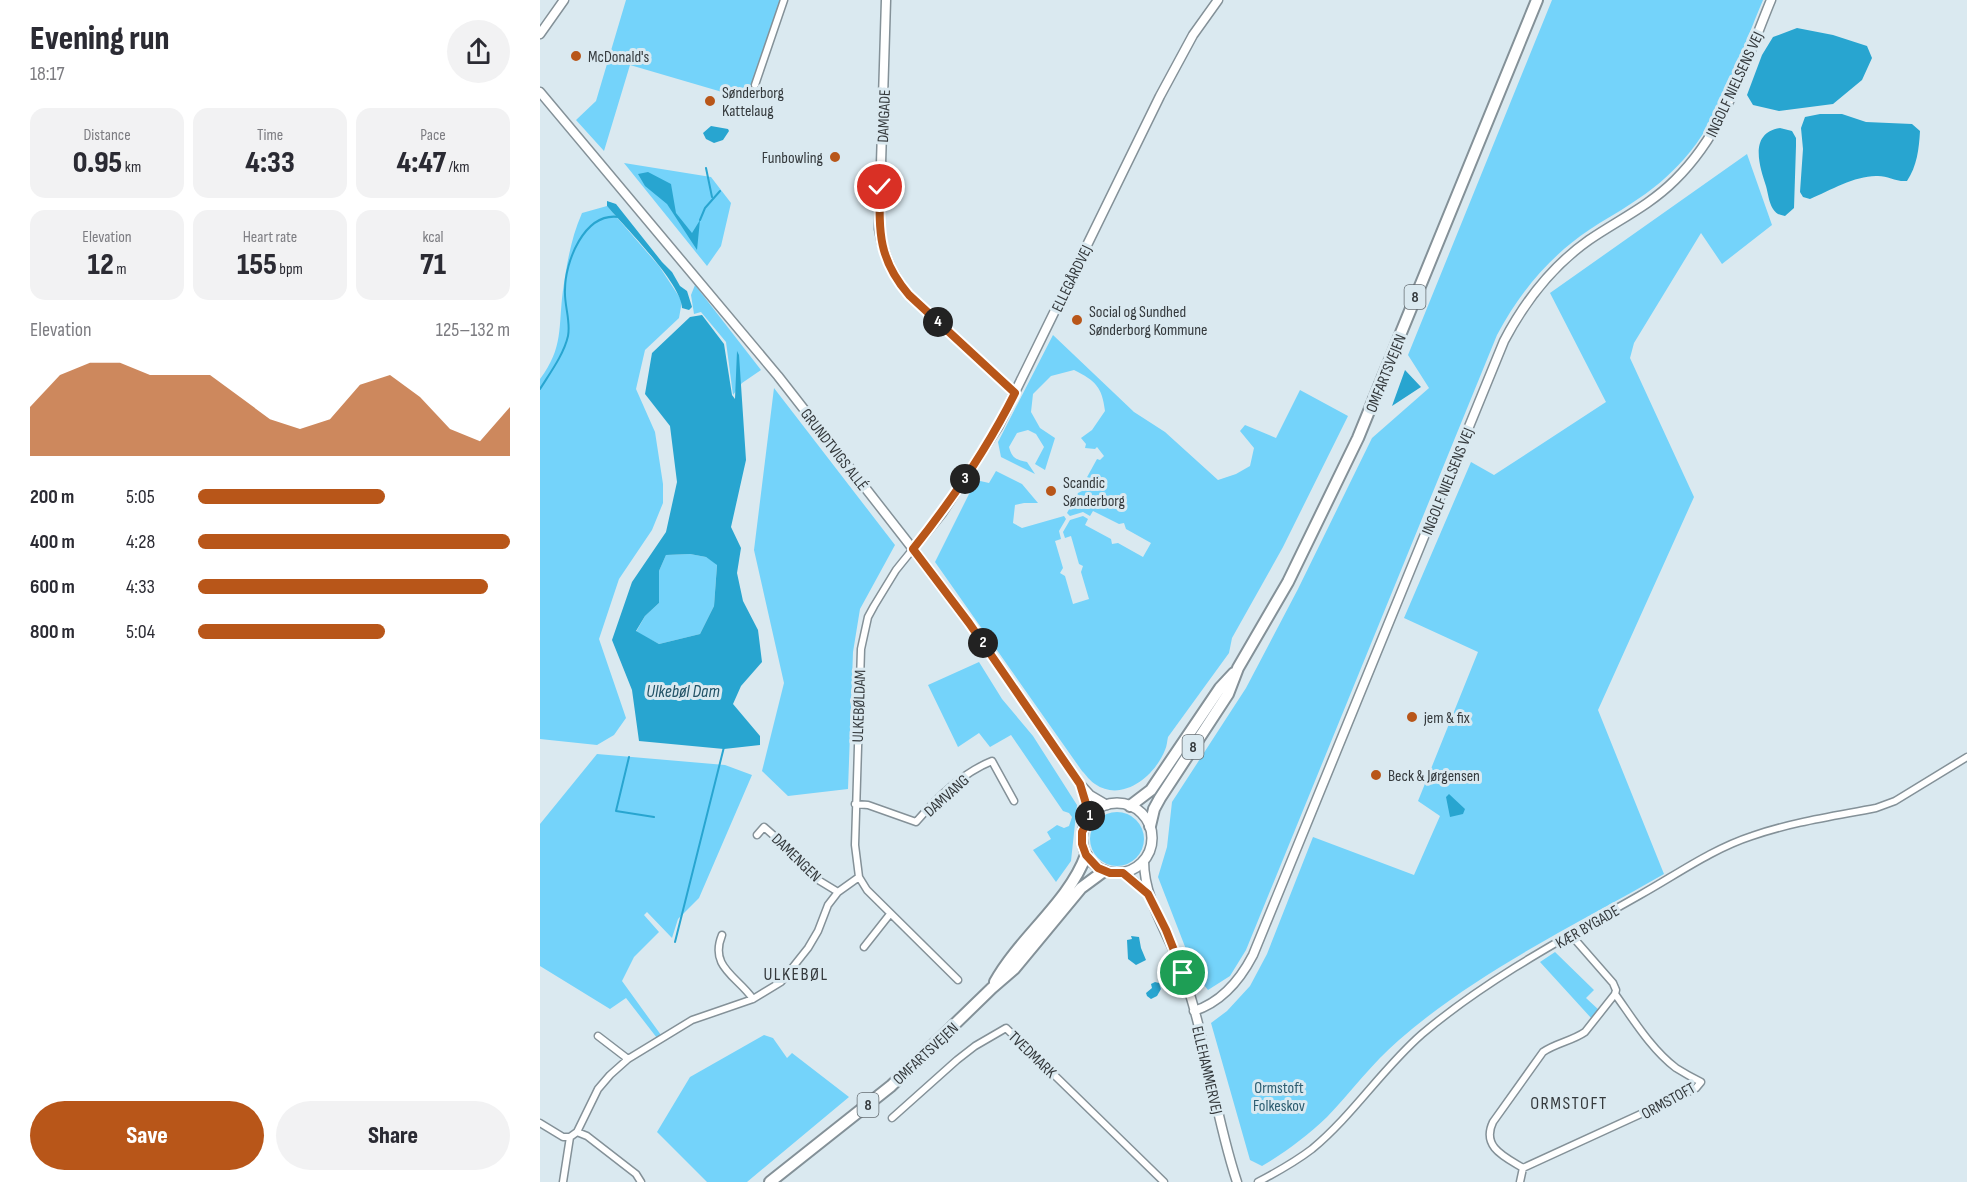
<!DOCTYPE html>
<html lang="en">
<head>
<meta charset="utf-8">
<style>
	:root { --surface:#fff; --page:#f2f2f3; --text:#2b2b33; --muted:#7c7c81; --accent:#b85619 }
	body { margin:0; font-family:"Sofia Sans Condensed",sans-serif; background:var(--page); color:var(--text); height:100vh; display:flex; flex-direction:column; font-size:22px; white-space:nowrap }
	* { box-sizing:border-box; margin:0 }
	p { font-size:20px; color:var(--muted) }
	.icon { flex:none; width:33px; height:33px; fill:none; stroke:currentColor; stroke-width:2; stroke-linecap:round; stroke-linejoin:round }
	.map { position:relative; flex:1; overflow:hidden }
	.panel { display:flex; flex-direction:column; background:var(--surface); width:540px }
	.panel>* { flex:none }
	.pin { position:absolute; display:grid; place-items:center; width:51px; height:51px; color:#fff; margin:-26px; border:3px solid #fff; border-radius:50%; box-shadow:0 2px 6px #0007 }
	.km { position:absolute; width:30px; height:30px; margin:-15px; border-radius:50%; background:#222; color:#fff; font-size:16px; line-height:30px; text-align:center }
	.round { display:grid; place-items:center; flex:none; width:63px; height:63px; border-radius:32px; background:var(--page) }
	.overview { display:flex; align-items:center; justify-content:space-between; height:102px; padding:0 30px }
	h1 { font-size:33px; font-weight:800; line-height:45px }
	.metrics { display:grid; grid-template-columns:repeat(3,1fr); gap:9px; height:102px; padding:6px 30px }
	.metrics div { display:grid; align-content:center; border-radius:15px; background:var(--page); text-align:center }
	.metrics b { font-size:30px; font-weight:800 }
	.metrics small { font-size:16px; font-weight:400 }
	.metrics p { font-size:16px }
	.chart { height:168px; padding:12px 30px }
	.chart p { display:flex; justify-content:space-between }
	.chart svg { width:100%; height:108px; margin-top:6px; fill:var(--accent); opacity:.7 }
	.cta { display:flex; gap:12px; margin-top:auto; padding:12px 30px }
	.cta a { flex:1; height:69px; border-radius:36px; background:var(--accent); color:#fff; font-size:24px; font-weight:800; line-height:69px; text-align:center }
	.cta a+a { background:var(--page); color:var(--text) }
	ul { padding:0 30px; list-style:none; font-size:20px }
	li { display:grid; grid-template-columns:96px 72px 1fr; align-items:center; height:45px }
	li i { height:15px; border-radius:8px; background:var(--accent) }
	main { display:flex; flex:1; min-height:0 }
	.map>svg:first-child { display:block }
</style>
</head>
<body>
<main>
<section class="panel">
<div class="overview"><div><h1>Evening run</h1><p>18:17</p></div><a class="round"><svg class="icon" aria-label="share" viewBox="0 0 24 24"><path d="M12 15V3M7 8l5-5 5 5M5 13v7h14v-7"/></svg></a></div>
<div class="metrics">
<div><p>Distance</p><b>0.95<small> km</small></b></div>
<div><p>Time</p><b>4:33</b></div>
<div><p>Pace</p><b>4:47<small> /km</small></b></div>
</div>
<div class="metrics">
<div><p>Elevation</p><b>12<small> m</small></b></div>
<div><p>Heart rate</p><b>155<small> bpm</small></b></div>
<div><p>kcal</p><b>71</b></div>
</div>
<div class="chart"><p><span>Elevation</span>125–132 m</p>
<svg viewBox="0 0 160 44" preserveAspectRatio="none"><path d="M0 44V24L10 11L20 6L30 6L40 11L50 11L60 11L70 20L80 29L90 33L100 29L110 15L120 11L130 20L140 33L150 38L160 24V44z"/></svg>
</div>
<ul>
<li><b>200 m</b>5:05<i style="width:60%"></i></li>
<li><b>400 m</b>4:28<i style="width:100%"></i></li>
<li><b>600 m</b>4:33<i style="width:93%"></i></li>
<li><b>800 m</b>5:04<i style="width:60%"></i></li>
</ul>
<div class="cta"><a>Save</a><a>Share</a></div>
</section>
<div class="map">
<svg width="1427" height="1182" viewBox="0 0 1427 1182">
	<rect width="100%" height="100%" fill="#dae9f0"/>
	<path fill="#74d3fa" d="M86,0H241L206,99L90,65L64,151L36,120L56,101Z
		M1012,0H1223C1202,49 1180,120 1144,159C1129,176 1111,191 1092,203C1078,213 1063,220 1049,230C1009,257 980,292 957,335L706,950L690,976L668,990L656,975L618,877L627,847L632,802L706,688L758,589L832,438L889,388L868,355Z
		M1207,154L1232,225L1182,264L1161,233L1094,343L1090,358L1154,497L1058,710L1124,874C1034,926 938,971 859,1040C832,1063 811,1092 787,1117C767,1136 746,1152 722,1166L710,1160L671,1023L687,1011L710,986L727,954L773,837L874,875L900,816L878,801L938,652L864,618L931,462L954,475L1066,402L1010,293Z
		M84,163L171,177L191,203L181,246L167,266Z
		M67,206L119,266L142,301L139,318L105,350L96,389L115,432L123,484V503L112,530L79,579L59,639L86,718L74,735L57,745L0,739V379C24,347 18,327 23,290C27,263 31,238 42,213Z
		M155,285L221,370L202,383L193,395L186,342L161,312L154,314L151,295Z
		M513,335L594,412L625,432L678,480L696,474L710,466L714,448L700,431L705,425L736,438L760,390L808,416L743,547L692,638L689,653L628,737C627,741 627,746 625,750C615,776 582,803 555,784C550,781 546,775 542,771L395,562L436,480L449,483L456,471L482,484L498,503H484L475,505L473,523L482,528L524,516L526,519L519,531L521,539L515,541L523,568L520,573L525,576L533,604L549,599L541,572L543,566L539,564L531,536L525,538L523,532L530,520L543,516L548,519L545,525L571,539L572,544L578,543L603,557L611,543L586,529L584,523L579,524L553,511L550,516L543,512L530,516L527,513L538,493L542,491L546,479L557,459L560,460L564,456L557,447L555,449L545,448L546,444L541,438L552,430L565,411C562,387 556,381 534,370L511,376L493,394L491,412L500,428L515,438L505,470L495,464L504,447L496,434L488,430L477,433L469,447C472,458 476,460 487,462L495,474L461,457L458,442Z
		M234,388L355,545L320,609L313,652L308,789L248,796L222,771L244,683L214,550Z
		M150,554L166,557L177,564L174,606L160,634L119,644L96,632L105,616L119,603V571L126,555Z
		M439,662L462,699L493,736L537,805L531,861L516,882L493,850L511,839L507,832L517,825L524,828L529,826L532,817L529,813L523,811L471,735L450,747L439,733L418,747L388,685Z
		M57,754L185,765L212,775L159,898L138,919L132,938L107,912L104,915L119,932L94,957L82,981L121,1035L117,1038L86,998L70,1009L0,966V824Z
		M550 839a27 27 0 1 1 54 0a27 27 0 1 1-54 0Z
		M1015,952L1054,990L1046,998L1060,1011L1052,1019L1000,962Z
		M224,1035L233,1038L247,1058L252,1053L309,1097L207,1182H167L117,1132L150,1077Z"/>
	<path fill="#28a5d0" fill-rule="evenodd" d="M1257,28L1293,35L1327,46L1332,58L1322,80L1293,104L1239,111L1213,105L1207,95L1222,55L1233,37Z
		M1280,114H1302L1326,122L1372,124L1380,131C1379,149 1377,166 1367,181C1356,182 1348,176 1338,176C1316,175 1291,190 1270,199L1263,197L1260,192L1263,149L1261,128L1265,117Z
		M171,126L188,129L189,131L183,140L174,143L166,139L163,133Z
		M1240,128L1252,131L1256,138V146L1254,208L1245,216C1240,215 1236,214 1233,209C1229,203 1228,193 1226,186C1219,165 1209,133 1240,128Z
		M108,172L131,184L136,213L152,233L160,220L157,250L127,204L105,186L98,174Z
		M67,201L76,204L122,262L132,272L140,286L147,291L152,307L149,310L142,308C142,284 84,226 67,206Z
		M162,315L184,344L192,395L195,399L197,351L199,355L206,460L191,527L201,548L197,573L203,601L218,630L222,662L201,686L193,704L220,736V745L184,749L99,741L92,690L72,640L92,582L126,532L137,482L130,426L105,394L112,353L150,317ZM150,554L166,557L177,565L174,606L160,634L119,644L96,631L105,616L119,603V571L126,555Z
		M865,370L881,387L852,406Z
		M909,794L925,809L923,814L910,817L906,797Z
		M591,936L599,937L601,948L606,960L596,965L588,959L587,940L592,939Z
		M615,982L619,983L621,989L617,996L611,999L607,996L606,993L612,988L611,984Z"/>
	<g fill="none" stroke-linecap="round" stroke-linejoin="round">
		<path stroke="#28a5d0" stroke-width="2" d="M166,168L172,197
			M160,220L165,208L180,191
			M0,389C10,373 24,354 28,336C31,321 24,305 25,290C25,262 44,212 79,217
			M89,757L76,811L114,817
			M135,942L184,747"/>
		<g stroke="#849198" stroke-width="9">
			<path id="street" d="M215,85L244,0
				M373,549L356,570L334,606L328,617L321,649L315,845L319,877L327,890L418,980
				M315,804L328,805L376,822C397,798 422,773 452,761L474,801
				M217,835L224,827L257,856L270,875L298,892
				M182,935C169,967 197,976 213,999
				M324,947L350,914
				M58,1036L88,1059
				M352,1118L417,1060L435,1046L466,1028L624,1182
				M0,1123L23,1137H30
				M37,1132L47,1136L96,1174L101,1182
				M30,1137L37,1132L58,1089L70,1075L88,1059L152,1020L213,999L241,982L268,948L278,931L288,905L298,892L319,877
				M983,1168L1140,1096L1156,1088L1161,1082C1153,1078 1144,1073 1136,1068C1111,1049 1093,1019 1075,994
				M23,1182L30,1137
				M718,1182C737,1172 755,1162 772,1149C813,1115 842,1069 882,1034C947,979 1026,937 1100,895C1136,875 1172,849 1212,836C1252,822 1295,816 1336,808L1355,801L1427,757
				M980,1182L983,1168C965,1157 941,1147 953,1122L1003,1052C1016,1043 1032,1041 1045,1032L1075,994L1076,990L1073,983L1031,935"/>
		</g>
		<g stroke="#849198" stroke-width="11">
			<path id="secondary" d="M346,0L339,229C343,255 352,275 369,295L475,393
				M0,34L24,0
				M0,92L238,376L373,549L429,623L540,784L550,795L567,805
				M373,549L402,513L458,427L620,96L653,35L678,0
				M541,787L550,817
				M604,861C604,901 630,936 643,973C667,1041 674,1113 697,1182
				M583,873L608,893
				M654,1011C682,1002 700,980 713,955L964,341C985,301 1012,266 1049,240C1078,220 1109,206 1135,180C1185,131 1205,63 1231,0"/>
		</g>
		<g stroke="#849198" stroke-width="12">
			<path id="primary" d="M542 838a35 35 0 1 1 70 0a35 35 0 1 1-70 0Z"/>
		</g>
		<g stroke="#849198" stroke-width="14">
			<path id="highway" d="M590,806L611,790L680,688L694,673
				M610,826L614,809L620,798L688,694L698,668L748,582L818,438L997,0
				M455,982C480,937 529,902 546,855
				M230,1182L351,1086L452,988L474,969L541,888L564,871"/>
		</g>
		<use href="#street" stroke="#fff" stroke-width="6"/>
		<use href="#secondary" stroke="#fff" stroke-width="8"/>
		<use href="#primary" stroke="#fff" stroke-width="9"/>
		<use href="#highway" stroke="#fff" stroke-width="10"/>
	</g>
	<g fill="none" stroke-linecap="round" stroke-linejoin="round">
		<g stroke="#fff" stroke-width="12">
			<path id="route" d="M340,187C339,232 338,259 369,295L475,393C447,449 412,500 373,549L429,623L540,784L550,817L542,832V844L546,855L558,868L570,873H583L608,894L626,930L643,973"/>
		</g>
		<use href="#route" stroke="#b85619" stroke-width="8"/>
	</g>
	<g fill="#b85619" stroke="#dae9f0" stroke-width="2">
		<circle cx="36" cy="56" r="6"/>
		<circle cx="170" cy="101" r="6"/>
		<circle cx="295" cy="157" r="6"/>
		<circle cx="537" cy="320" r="6"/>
		<circle cx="511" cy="491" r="6"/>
		<circle cx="872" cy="717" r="6"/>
		<circle cx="836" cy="775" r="6"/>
	</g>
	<g text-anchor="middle" stroke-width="6" stroke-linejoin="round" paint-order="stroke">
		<g fill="#dae9f0" stroke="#666e73" stroke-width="1.5">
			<rect x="864.5" y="285" width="21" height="24" rx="4.5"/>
			<rect x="642.5" y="735" width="21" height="24" rx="4.5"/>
			<rect x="317.5" y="1093" width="21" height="24" rx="4.5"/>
		</g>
		<g font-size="15" font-weight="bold" fill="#353a3d">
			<text x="875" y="302">8</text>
			<text x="653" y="752">8</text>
			<text x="328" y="1110">8</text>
		</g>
		<g font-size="16" fill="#353a3d" stroke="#dae9f0" text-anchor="start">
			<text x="48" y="62">McDonald's</text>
			<text x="182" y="98">Sønderborg<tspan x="182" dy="18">Kattelaug</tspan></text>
			<text x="283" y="163" text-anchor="end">Funbowling</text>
			<text x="549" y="317">Social og Sundhed<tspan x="549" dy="18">Sønderborg Kommune</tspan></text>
			<text x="523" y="488">Scandic<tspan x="523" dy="18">Sønderborg</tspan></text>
			<text x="884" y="723">jem &amp; fix</text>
			<text x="848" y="781">Beck &amp; Jørgensen</text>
		</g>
		<g font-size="16" fill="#353a3d" stroke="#dae9f0">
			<text transform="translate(1194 84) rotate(-65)" y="6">INGOLF NIELSENS VEJ</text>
			<text transform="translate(343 116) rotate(-88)" y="6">DAMGADE</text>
			<text transform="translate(531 278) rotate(-64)" y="6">ELLEGÅRDVEJ</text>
			<text transform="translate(845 373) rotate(-68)" y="6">OMFARTSVEJEN</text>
			<text transform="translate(295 449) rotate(52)" y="6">GRUNDTVIGS ALLÉ</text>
			<text transform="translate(907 481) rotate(-68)" y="6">INGOLF NIELSENS VEJ</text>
			<text transform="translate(318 706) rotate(-88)" y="6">ULKEBØLDAM</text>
			<text transform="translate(406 795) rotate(-42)" y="6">DAMVANG</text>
			<text transform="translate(257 857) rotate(44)" y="6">DAMENGEN</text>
			<text transform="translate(1047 926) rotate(-30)" y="6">KÆR BYGADE</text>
			<text transform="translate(385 1053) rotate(-43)" y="6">OMFARTSVEJEN</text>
			<text transform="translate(493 1054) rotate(44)" y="6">TVEDMARK</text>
			<text transform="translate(668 1070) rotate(77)" y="6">ELLEHAMMERVEJ</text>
			<text transform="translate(1128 1100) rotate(-29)" y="6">ORMSTOFT</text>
		</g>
		<g font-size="16" fill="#2d5d70" stroke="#dae9f0">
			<text x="739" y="1093">Ormstoft<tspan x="739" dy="18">Folkeskov</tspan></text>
		</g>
		<g font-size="18" font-style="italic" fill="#235366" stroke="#dae9f0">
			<text x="143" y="697">Ulkebøl Dam</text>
		</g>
		<g font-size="18" letter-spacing="1.5" fill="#353a3d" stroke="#dae9f0">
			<text x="256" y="980">ULKEBØL</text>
			<text x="1029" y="1109">ORMSTOFT</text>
		</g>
	</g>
</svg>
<div class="pin" style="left:643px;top:973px;background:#1e9e55"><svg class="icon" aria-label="arrive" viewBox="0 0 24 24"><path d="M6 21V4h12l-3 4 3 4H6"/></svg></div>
<div class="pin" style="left:340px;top:187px;background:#d93025"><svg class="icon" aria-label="check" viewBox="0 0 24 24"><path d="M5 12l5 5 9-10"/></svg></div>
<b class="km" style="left:550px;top:816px">1</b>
<b class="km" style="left:443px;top:643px">2</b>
<b class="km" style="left:425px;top:479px">3</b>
<b class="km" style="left:398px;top:322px">4</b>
</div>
</main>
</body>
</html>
